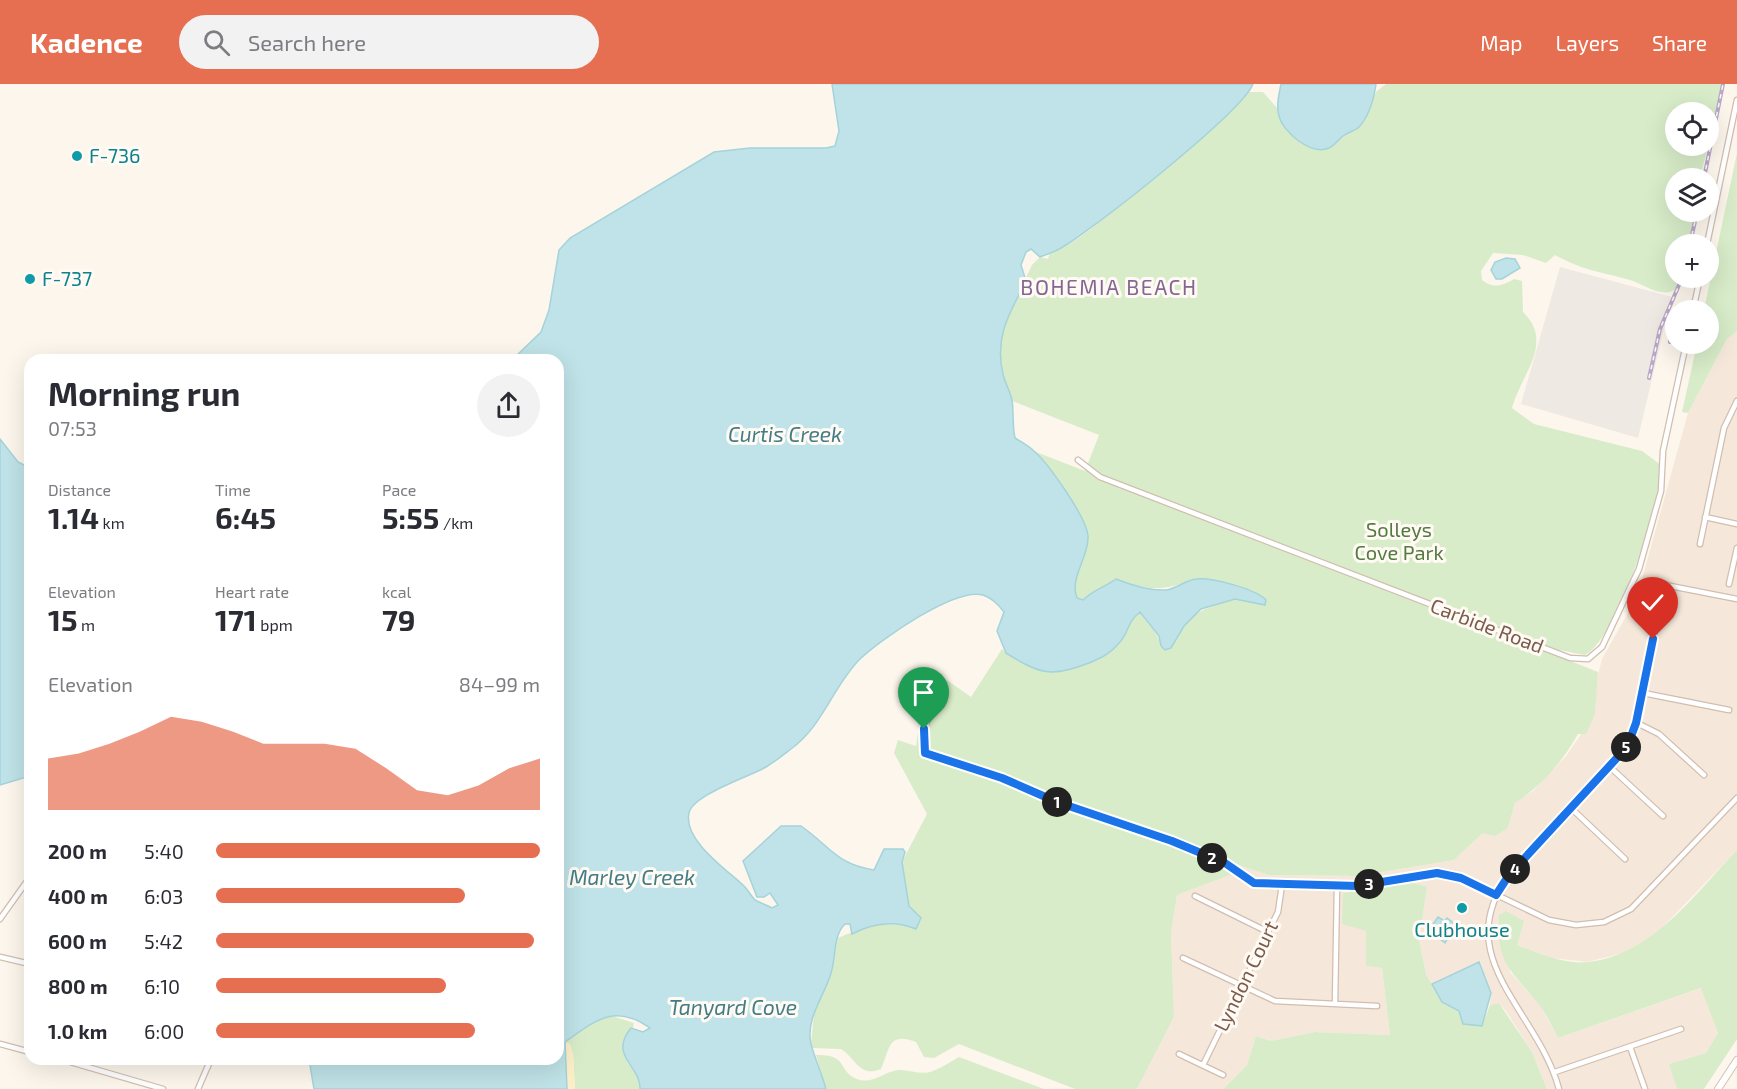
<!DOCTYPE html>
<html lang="en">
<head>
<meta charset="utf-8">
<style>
	:root { --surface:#fff; --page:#f2f2f3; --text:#2b2b33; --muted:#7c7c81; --accent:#e76f51 }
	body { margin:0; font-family:"Exo 2",sans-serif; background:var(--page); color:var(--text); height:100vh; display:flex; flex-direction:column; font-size:22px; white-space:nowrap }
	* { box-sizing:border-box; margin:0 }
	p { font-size:20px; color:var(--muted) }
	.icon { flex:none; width:33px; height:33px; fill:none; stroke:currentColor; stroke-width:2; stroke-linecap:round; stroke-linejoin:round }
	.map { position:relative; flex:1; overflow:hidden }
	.sheet { position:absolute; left:24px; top:270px; width:540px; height:711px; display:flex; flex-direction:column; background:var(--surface); border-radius:18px; box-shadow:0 6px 24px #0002 }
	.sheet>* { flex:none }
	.buttons { position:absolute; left:1665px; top:18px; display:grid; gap:12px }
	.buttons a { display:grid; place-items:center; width:54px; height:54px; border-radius:50%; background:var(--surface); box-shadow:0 6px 24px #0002; font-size:30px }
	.pin { position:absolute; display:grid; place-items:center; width:51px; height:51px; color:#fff; margin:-62px -26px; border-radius:50% 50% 50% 0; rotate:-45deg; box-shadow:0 0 6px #0007 }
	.pin .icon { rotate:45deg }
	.km { position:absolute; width:30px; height:30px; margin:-15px; border-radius:50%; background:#222; color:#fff; font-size:16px; line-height:30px; text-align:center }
	.round { display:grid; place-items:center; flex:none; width:63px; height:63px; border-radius:32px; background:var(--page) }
	.head { display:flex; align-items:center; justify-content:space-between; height:102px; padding:0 24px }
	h1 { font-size:33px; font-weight:700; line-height:45px }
	.metrics { display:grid; grid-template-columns:repeat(3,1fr); gap:9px; height:102px; padding:6px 24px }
	.metrics div { display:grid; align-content:center }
	.metrics b { font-size:30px; font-weight:700 }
	.metrics small { font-size:16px; font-weight:400 }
	.metrics p { font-size:16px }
	.chart { height:168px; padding:12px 24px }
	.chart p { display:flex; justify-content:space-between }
	.chart svg { width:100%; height:108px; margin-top:6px; fill:var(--accent); opacity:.7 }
	ul { padding:0 24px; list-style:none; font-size:20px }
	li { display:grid; grid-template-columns:96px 72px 1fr; align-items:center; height:45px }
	li i { height:15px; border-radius:8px; background:var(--accent) }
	header { display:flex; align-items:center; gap:36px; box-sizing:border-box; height:84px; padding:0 30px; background:var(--accent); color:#fff }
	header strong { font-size:28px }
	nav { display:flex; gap:33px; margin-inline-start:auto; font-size:21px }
	.search { width:420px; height:54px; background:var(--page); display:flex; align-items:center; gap:15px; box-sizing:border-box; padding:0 21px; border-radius:33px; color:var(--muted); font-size:22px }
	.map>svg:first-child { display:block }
</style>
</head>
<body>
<header>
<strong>Kadence</strong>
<div class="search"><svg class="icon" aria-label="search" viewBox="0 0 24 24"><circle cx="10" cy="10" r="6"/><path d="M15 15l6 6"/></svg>Search here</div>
<nav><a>Map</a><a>Layers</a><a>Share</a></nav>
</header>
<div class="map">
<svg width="1737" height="1005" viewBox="0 0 1737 1005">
	<rect width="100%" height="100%" fill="#fdf6ec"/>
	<path fill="#f5e8da" d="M1737,247V766L1655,851L1623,869L1587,878L1552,874L1517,861L1507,827L1510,888L1541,922L1558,954L1702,904L1718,949L1706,969L1670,980L1677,1005H1547L1532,968L1506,927L1499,919L1490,921L1491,909L1479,879L1432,900L1426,890L1419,856L1427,803L1366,847V882L1382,884L1390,951L1315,948L1271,957L1256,952L1247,981L1223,1005H1137L1174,933L1171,849L1177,811L1233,790L1238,781L1269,791L1359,792L1454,776L1483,749L1508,744L1515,719L1533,707L1566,672L1595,630L1597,595L1602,575L1637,513L1688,329L1727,255Z"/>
	<path fill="#efe9e4" d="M1560,183L1676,214L1666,236L1638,354L1521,320Z"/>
	<path fill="#d8ecc9" d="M1253,0L1248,8H1263L1278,25L1279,34L1347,49L1359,43L1376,8L1386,0H1722L1709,59L1708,28H1676V62H1708L1700,94H1676V128H1696L1688,160H1676V194H1682C1679,199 1677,206 1670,208C1656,211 1643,200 1630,196C1599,187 1586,188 1555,171L1546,179L1523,171L1493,169L1481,187L1482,196C1493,205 1502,202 1514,195L1522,197L1523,228C1555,259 1521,290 1512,324L1534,340L1642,367L1661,381C1661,418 1617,555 1585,571L1559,566L1557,570L1535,563L1598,588L1595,630L1586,650H1578C1562,678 1542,702 1515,719L1508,744L1495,752L1483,749L1454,776L1359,792L1269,791L1238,781L1233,790L1177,811L1171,849L1174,933L1137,1005H1075L959,960L934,974L924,973L916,958C887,947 890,966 881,985C860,994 856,975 841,965L813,964L811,960L814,930L831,889L838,854C863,843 889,835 916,845L921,834L909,822L902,778L927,730L894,669L898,656L916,662L923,611L937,589L971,613L1002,565L1006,569C1025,572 1074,581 1090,579C1101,577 1110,569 1117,562C1128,551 1128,537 1140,528C1147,541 1158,547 1161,562L1175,558C1187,526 1207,525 1235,515L1198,494C1163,507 1152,508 1116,495C1105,503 1093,506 1083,516L1077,514L1073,505L1085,472L1081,433L1036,368L1085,387L1099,351L1012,317C1004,294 995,268 1002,243C1008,224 1024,199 1032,181L1040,173L1048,175L1050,168C1077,160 1101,136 1123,119C1155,92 1188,67 1219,38L1215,19Z
		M1737,69V247L1727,255L1688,329L1682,328L1697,260H1708V226H1704Z
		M1737,766V955L1704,1005H1677L1669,980L1706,969L1718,949L1701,904L1558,954C1552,943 1547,930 1539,921C1511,885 1496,881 1499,831L1506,827L1524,837L1517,861C1539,869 1564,881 1589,878C1653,870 1695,810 1737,766Z
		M1409,798L1427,803L1419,856L1426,890L1442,918L1482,942L1490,921L1499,919L1532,968L1547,1005H1223L1247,981L1256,952L1271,957L1315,948L1390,951L1382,884L1366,882V847L1342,840L1343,809Z
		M609,931L634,939L627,978L638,993L640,1005H575L573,970L565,958L587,942Z
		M816,971C849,970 837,987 857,995C871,1001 884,988 898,986C908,985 920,991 930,988C940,985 950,978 959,973L1044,1005H826Z"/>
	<path fill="#fcefc7" d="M565,958L570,960L573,970L575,1005H567Z"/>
	<path fill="#bfe3e8" stroke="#a5d3da" stroke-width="1.5" d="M832,0H1253C1242,28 1093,146 1061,164C1055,168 1047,170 1040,173L1031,165L1026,168L1021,181L1026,197C1010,228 994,253 1003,290C1005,299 1010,307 1012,316C1014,329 1012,341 1015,354C1022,358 1029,362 1034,367C1048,379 1087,434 1088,452C1089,474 1069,494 1077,514L1083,516C1093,506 1105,503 1116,495C1131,501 1149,507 1166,506C1176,505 1186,496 1196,495C1211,493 1256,505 1266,516L1265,521L1235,515L1201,525L1184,542L1171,564L1165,566L1161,562L1159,552L1140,528C1127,538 1129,548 1120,558C1111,569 1102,574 1089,579C1051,594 1040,590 1006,569L997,547L1004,528C998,520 992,514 983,511C955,503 880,556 860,575C833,602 823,642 791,665C783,671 774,678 766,683C749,693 692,711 689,729C683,756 726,785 744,802C748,806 751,812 755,816C760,819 767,821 772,824L778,821L770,809L764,813H757L743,777L781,742H801C831,763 836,780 874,786L884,765H903L905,768L902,778L909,822L921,834L916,845C894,836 873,839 852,850L850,840H845C833,851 836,874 831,889C825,911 805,935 811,960C815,975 822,990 826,1005H640C641,982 608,972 631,944L643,948L650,944C615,919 596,936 565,958L567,1005H314L309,975H558V276H512L541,248L549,226L559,166L570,154L714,68L750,64H826L835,62L839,47Z
		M1281,0H1376C1374,14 1369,32 1359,43C1355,47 1348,48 1343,52C1339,55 1334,62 1329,64C1311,72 1283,48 1279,32C1276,22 1279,10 1281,0Z
		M1506,174L1515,175L1520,184L1502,195H1496L1491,186L1495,178Z
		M0,355L18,378L30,384V692L0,701Z
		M1438,833L1443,836L1438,845L1447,834L1456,841L1445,859L1429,846Z
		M1479,878L1491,909L1482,942L1463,940L1459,927L1442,918L1432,900Z"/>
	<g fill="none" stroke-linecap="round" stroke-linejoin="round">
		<g stroke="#d1beb0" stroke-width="7">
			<path id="street" d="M1707,160L1737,16
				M1693,226L1700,194
				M1078,376L1100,393L1570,574L1588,575L1602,563L1639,485L1661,407L1663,367L1686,260
				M1705,433L1737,440
				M1700,460L1724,344L1737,317
				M1650,498L1737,515
				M1729,500L1737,464
				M1643,609L1729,626
				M938,613L924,645L925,669L1002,694L1057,718L1172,757L1225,779L1254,799L1357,802L1423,790L1449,791L1474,800L1549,836L1576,841L1604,838L1631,825L1737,714
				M1637,639L1659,650L1704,691
				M1610,683L1663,732
				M1572,725L1625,775
				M1195,812L1268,848
				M0,835L30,793
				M0,873L30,880
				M1183,874L1275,917L1377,922
				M1335,920L1337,802
				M0,960L30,968
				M1630,963L1645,1005
				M1179,970L1223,991
				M60,975L163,1005
				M1203,981L1278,828L1282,801
				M1555,988L1681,945
				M198,1005L211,975
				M1559,1005C1538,926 1448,874 1509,791L1627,663L1637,639L1664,500"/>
		</g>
		<g stroke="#d6c0b0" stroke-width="8">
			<path id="secondary" d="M1718,1005L1737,976"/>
		</g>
		<use href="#street" stroke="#fff" stroke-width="4.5"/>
		<use href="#secondary" stroke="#fff" stroke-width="6"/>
		<g stroke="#b9a8c9" stroke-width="4">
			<path id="rail" d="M1704,94L1723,0
				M1690,160L1697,128
				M1670,258L1676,230
				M1649,294L1660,245L1682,194"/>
		</g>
		<use href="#rail" stroke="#fffaf3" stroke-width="1.5" stroke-dasharray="4.5" stroke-linecap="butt"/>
	</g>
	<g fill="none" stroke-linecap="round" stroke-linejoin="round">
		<g stroke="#fff" stroke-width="12">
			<path id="route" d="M924,645L925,669L1002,694L1057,718L1172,757L1225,779L1254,799L1357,802L1437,789L1461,794L1496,811L1509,791L1627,663L1636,639L1653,555"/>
		</g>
		<use href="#route" stroke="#1a73e8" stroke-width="8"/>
	</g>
	<g fill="#0f9aa8" stroke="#fffaf3" stroke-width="2">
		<circle cx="77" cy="72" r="6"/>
		<circle cx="30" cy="195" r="6"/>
		<circle cx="1462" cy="824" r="6"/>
	</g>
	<g text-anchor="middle" stroke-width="6" stroke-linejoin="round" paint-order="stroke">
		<g font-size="20" fill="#0d838f" stroke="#fffaf3" text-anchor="start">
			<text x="89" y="79">F-736</text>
			<text x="42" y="202">F-737</text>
			<text x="1462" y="853" text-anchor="middle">Clubhouse</text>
		</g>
		<g font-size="20" fill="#537a41" stroke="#fffaf3">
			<text x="1399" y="453">Solleys<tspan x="1399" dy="23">Cove Park</tspan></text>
		</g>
		<g font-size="20" fill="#7a5c4d" stroke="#fffaf3">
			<text transform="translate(1487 542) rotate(21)" y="7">Carbide Road</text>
			<text transform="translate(1246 892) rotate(-64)" y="7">Lyndon Court</text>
		</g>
		<g font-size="21" letter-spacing="1.5" fill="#846695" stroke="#fffaf3">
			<text x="1109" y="211">BOHEMIA BEACH</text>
		</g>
		<g font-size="21" font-style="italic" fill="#437c86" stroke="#fffaf3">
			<text x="785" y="358">Curtis Creek</text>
			<text x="632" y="801">Marley Creek</text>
			<text x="733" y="931">Tanyard Cove</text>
		</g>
	</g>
</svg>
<div class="buttons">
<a><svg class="icon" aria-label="locate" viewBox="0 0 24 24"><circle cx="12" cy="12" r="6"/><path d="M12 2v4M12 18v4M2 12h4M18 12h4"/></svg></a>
<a><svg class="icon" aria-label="layers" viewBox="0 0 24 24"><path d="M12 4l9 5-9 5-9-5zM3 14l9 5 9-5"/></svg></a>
<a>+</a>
<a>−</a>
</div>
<div class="pin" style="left:924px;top:645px;background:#1e9e55"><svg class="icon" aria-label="arrive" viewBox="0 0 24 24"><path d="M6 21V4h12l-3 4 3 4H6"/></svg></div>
<div class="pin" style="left:1653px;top:555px;background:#d93025"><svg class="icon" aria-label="check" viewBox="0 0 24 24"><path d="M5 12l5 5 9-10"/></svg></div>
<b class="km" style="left:1057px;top:718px">1</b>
<b class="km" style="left:1212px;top:774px">2</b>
<b class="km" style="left:1369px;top:800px">3</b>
<b class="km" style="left:1515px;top:785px">4</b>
<b class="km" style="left:1626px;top:663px">5</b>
<section class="sheet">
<div class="head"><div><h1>Morning run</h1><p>07:53</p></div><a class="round"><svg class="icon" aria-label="share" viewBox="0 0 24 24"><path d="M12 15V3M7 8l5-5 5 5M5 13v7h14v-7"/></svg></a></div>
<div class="metrics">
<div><p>Distance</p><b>1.14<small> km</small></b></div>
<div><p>Time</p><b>6:45</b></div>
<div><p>Pace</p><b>5:55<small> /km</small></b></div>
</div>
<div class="metrics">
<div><p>Elevation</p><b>15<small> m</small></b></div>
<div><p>Heart rate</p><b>171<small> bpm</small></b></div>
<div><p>kcal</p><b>79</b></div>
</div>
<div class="chart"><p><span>Elevation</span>84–99 m</p>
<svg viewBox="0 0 160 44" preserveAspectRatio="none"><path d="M0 44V23L10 21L20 17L30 12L40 6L50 8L60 12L70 17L80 17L90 17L100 19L110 27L120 36L130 38L140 34L150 27L160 23V44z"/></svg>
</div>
<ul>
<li><b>200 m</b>5:40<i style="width:100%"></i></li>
<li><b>400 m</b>6:03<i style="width:77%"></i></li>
<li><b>600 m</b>5:42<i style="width:98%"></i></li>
<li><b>800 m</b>6:10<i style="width:71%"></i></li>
<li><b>1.0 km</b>6:00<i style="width:80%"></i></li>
</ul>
</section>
</div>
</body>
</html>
